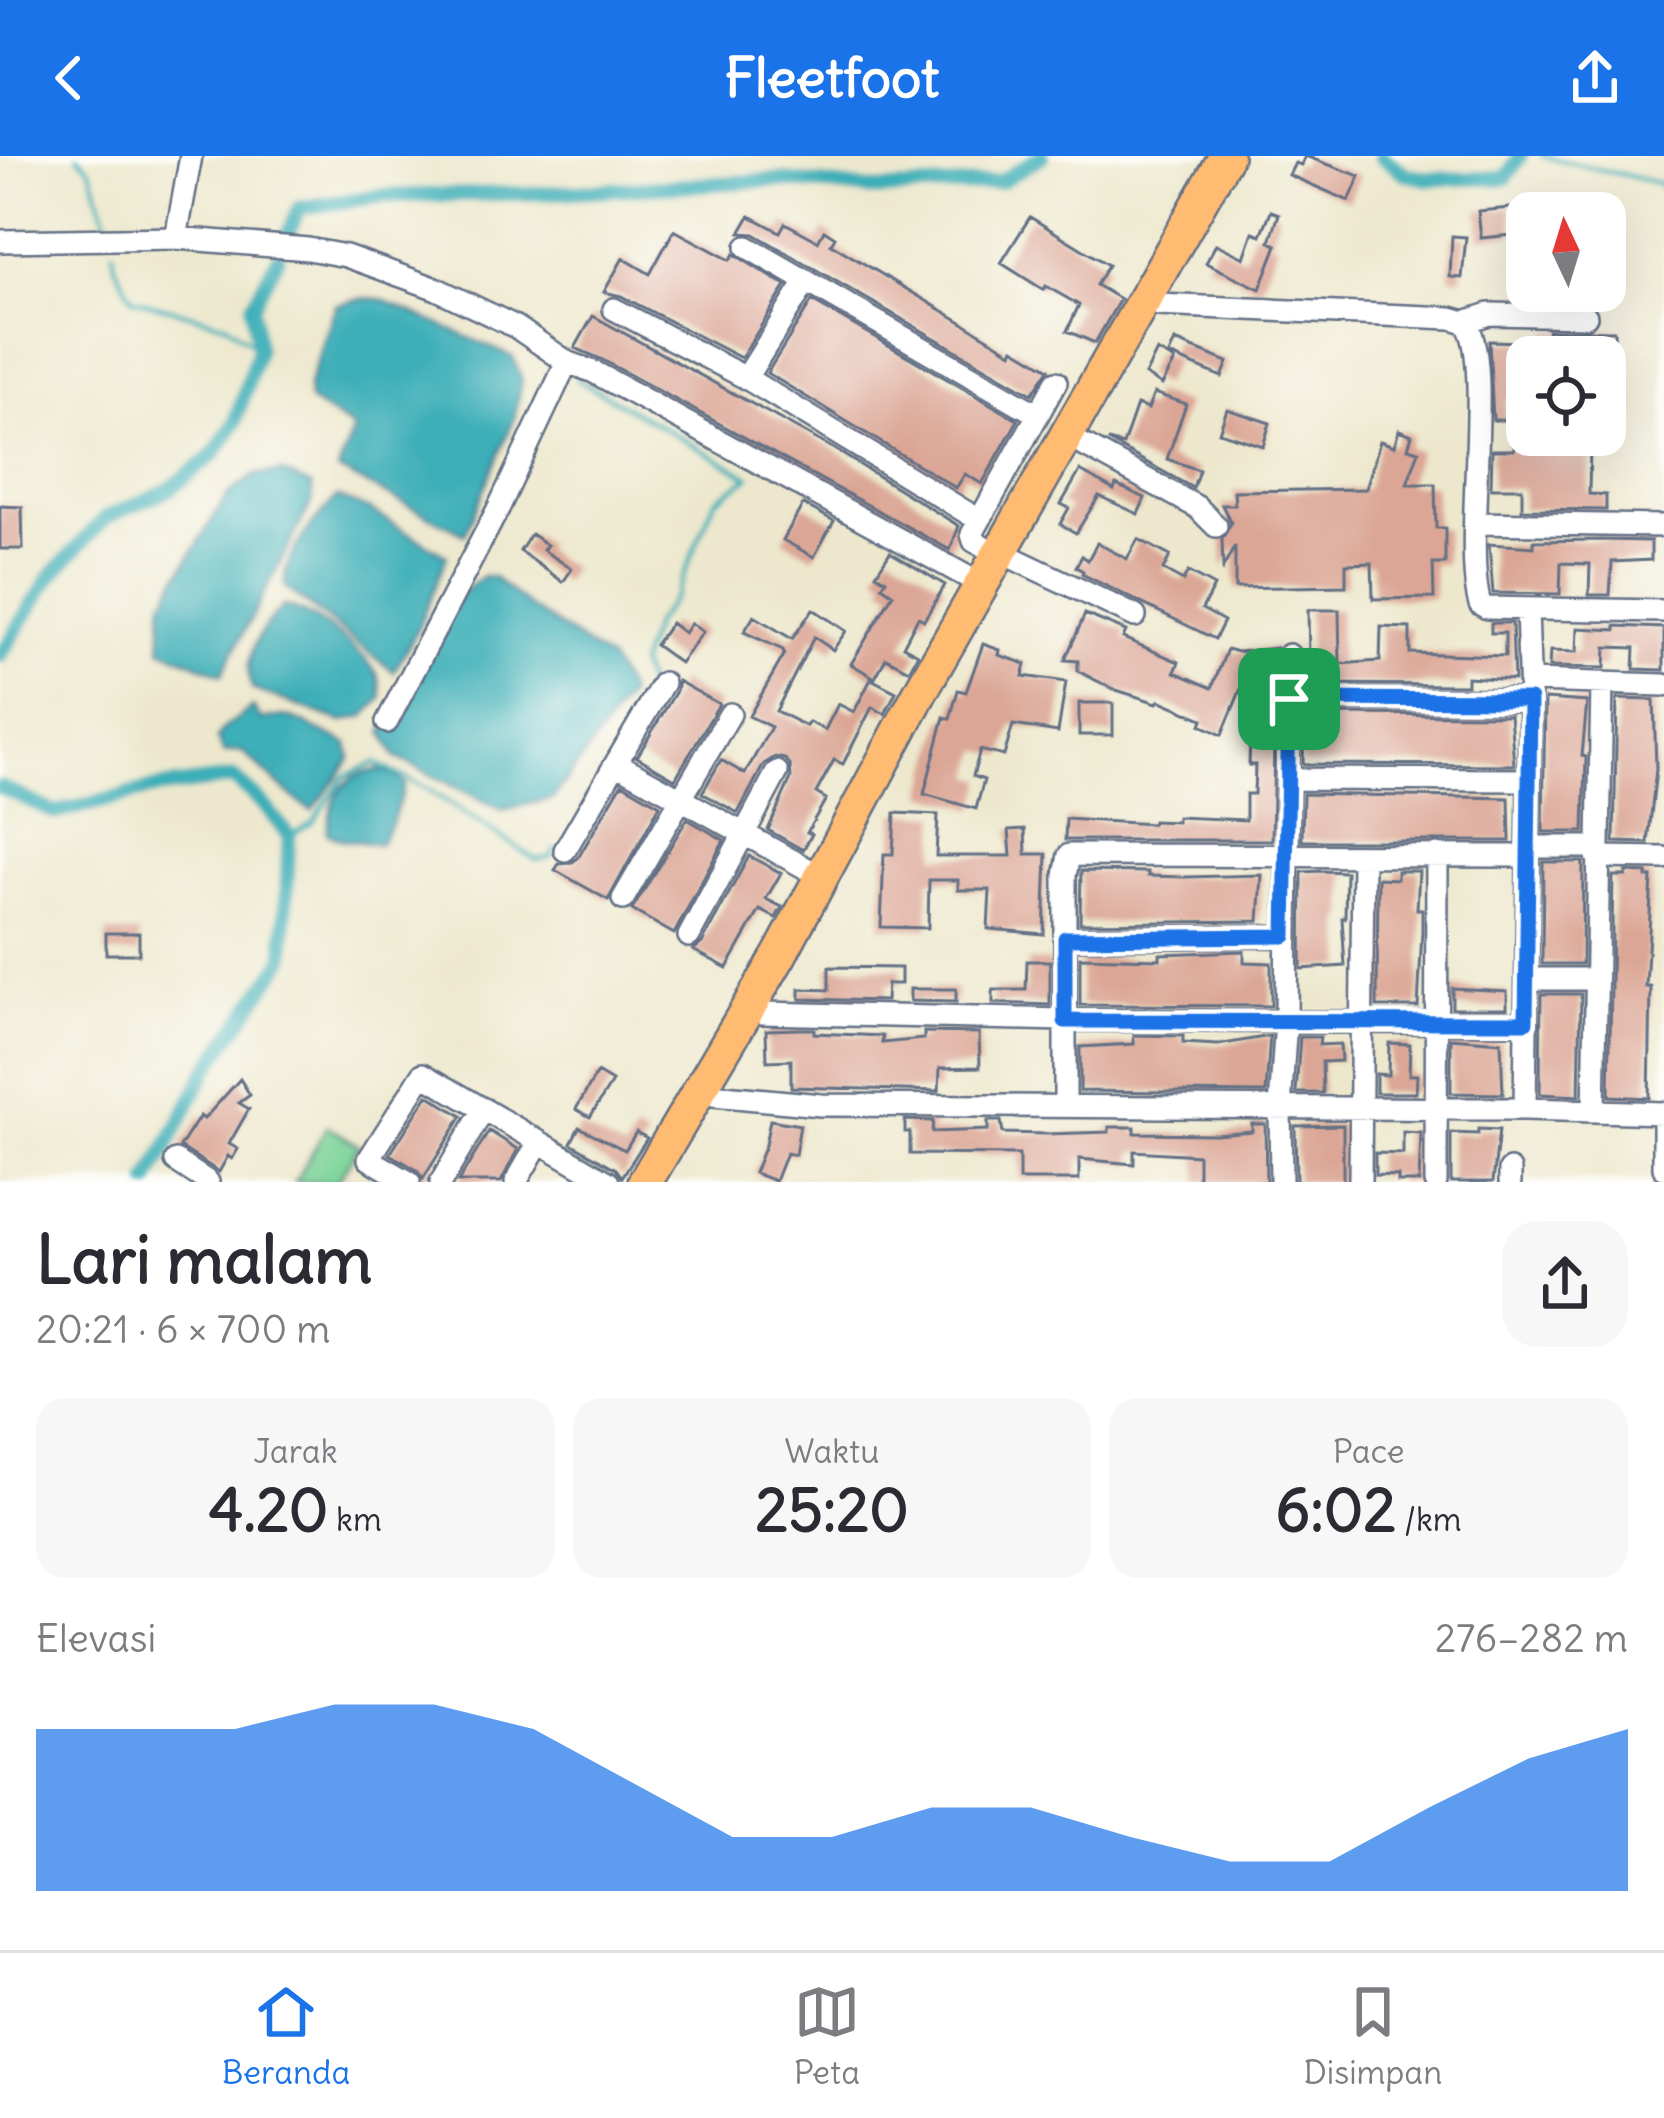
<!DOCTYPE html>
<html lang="id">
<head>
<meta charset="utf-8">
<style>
	:root { --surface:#fff; --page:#f7f7f7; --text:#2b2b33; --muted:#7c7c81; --line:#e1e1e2; --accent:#1a73e8 }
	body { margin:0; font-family:Delius,sans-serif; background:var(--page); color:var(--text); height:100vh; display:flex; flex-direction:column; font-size:45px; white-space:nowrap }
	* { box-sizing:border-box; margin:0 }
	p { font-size:39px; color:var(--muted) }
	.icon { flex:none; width:66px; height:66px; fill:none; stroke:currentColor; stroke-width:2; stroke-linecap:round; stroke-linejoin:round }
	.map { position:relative; height:1026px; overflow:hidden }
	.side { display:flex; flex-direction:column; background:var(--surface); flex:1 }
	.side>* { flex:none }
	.needle { width:78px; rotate:356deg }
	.tools { position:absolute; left:1506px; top:36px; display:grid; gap:24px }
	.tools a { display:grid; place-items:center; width:120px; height:120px; border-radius:24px; background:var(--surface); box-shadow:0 12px 48px #0002; font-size:60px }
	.pin { position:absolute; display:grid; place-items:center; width:102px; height:102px; color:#fff; margin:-51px; border-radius:24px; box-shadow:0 6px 18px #0006 }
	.round { display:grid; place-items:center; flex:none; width:126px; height:126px; border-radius:36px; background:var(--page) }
	.head { display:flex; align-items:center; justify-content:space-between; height:204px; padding:0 36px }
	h1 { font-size:66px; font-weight:800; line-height:90px }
	.figures { display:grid; grid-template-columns:repeat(3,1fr); gap:18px; height:204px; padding:12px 36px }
	.figures div { display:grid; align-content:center; border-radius:30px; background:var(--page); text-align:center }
	.figures b { font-size:60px; font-weight:800 }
	.figures small { font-size:33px; font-weight:400 }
	.figures p { font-size:33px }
	.chart { height:336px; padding:24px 36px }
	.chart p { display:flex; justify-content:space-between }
	.chart svg { width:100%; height:216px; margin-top:12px; fill:var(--accent); opacity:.7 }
	header { display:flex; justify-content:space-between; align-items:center; height:156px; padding:0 36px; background:var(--accent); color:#fff; font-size:54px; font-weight:800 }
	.tabs { display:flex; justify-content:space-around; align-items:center; height:168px; border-top:3px solid var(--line); background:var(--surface); font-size:33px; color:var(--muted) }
	.tabs a { display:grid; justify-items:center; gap:6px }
	.tabs .on { color:var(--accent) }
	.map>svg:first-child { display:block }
</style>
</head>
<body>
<header><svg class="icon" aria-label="back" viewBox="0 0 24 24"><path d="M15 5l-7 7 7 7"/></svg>Fleetfoot<svg class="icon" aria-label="share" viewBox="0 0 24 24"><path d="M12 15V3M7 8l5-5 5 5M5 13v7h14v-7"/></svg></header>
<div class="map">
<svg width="1664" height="1026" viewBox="0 0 1664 1026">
	<rect width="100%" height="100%" fill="#fdfcf7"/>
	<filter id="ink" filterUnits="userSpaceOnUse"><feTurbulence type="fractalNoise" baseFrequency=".00833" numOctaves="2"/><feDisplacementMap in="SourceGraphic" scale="24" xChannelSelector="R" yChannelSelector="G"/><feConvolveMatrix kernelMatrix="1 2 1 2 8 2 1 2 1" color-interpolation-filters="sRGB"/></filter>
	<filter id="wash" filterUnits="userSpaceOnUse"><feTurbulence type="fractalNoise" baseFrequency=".004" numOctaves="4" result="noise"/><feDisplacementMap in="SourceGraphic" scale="48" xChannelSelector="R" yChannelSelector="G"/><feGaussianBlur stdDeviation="2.7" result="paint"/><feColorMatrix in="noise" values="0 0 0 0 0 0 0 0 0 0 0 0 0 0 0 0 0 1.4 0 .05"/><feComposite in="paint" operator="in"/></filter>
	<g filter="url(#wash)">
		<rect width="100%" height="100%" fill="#ede8cd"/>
		<path fill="#7cd398" stroke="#4c817b" stroke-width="3" d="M327,970L359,989L337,1026H295Z"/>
		<path fill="#3eafb8" stroke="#2c6f8b" stroke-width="3" d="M361,143H381L513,201L522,225L514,263L465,378L338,314L354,273L309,245L308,230L336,149Z
			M281,316L312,330V346L222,518L161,493L163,445L227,339L255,319Z
			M337,341L370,354L447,400L417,474L394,516L285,431C281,400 317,362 337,341Z
			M483,420L493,421L527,449L610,505L629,538L553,643L502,654L395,601L383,576L462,436Z
			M283,450C309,452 369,499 379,522C381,528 381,536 382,542L365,560L342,566L252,533C241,501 260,473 283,450Z
			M253,551L261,564L283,560L295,563L348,588L351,603L312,655C297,648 258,609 241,595L224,597L217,583L224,572Z
			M379,614L394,619L405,628L393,664L379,688L344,684L327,677C331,641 342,618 379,614Z"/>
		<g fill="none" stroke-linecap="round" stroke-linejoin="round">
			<path stroke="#3eafb8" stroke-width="4.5" d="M78,0L90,12L109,71
				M1542,0L1658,27L1664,33
				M113,95L115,110L133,143L227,168L258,193
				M577,223L750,321L715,344L675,440L654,468L639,509L648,532
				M289,680L313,666L344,621L375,607L427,633L536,704L551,701L555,693"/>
			<path stroke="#3eafb8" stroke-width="15" d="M1381,0L1406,18L1428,23L1506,22L1520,0
				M288,78L299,52L380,40L549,37L778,24L878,34L969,29L1001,25L1042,0
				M0,500L51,420L105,362L170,333L214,299L235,267L258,193L252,150L278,102
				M0,631L55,657L151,633L233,622L264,649L289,680L284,803L205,917L149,1026"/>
		</g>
		<g id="blocks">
			<path fill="#dba695" d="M1305,0L1360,20L1349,45L1289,19L1295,7L1301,9Z
				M1511,52L1513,79L1481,82L1478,55Z
				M1271,55L1279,58L1270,86L1277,89L1260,133L1206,107L1216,88L1244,102L1253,76L1261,79Z
				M750,60L780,76L785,67L818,85L824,74L835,81L831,88L1012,196L1014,192L1049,213L1032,238L754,78L740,77Z
				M1030,61L1108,109L1096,129L1120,143L1095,187L1067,175L1079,149L1046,130L1044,134L1001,107Z
				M674,74L730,104L734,98L786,130L741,202L621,140L604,136L623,102L650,118Z
				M1452,80L1466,81L1462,122L1450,121Z
				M812,145L1018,264L982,328L965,318L956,332L767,217Z
				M593,160L834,293L959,370L950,394L601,203L575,192Z
				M1548,174L1614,175L1615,201H1548Z
				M1175,185L1228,206L1222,221L1169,199Z
				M1489,185L1523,186L1521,244L1506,243L1505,264H1493Z
				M1157,195L1175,205L1162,229L1145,219Z
				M1154,237L1186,248L1167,303L1199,314L1193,332L1108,285L1123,289L1137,249L1148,253Z
				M1227,253L1270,267L1263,290L1219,276Z
				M1399,274L1412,279L1408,292L1419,295L1407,328H1435L1436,372H1445V408H1433L1434,442L1373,443L1372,407L1346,408V430L1235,432V390L1223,412L1222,383L1231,367L1222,349H1235L1234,335L1366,333L1380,285L1394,290Z
				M1514,288L1590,289L1589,338L1606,339V354L1522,353V332H1491L1492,294H1514Z
				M1080,315L1114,334L1116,329L1145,342L1138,358L1099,340L1076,377L1060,368L1069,352L1061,348Z
				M803,348L834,365L814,401L783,384Z
				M0,350L22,351L23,393H0Z
				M531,378L547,389L543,394L572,413L563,426L520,395Z
				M1138,383L1170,400L1163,414L1183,425L1188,416L1214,430L1202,453L1224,465L1215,483L1082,418L1083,415L1076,411L1082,400L1088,404L1097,387L1127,403Z
				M1600,384L1651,385V404L1612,406L1610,439H1589L1590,408L1561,407L1560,438L1493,437L1489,388L1534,391V385Z
				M890,396L945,429L924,464L918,461L903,490L918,498L909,514L886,502L875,522L851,508L893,438L882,430L886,424L876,418Z
				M813,453L846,475L833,494L814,481L776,555L806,570L809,566L825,574L838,548L854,556L871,523L896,536L885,558L872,551L843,608L834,604L816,637L826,643L807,676L812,678L803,694L768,674L791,622L790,609L785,603L775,601L764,608L738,657L702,637L721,604L745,618L771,571L749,560L784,499L783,494L744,476L754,460L792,483Z
				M1308,454H1339L1340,508L1380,505L1381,471L1410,472V497L1505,500V477H1491V467H1512L1514,524L1467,521V529L1304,528V503H1309Z
				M1085,458L1126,475L1123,482L1179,506L1175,516L1212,532L1227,493L1237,496L1276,492L1272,684H1065L1066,663L1152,668L1153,665L1177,666V661L1246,664V638H1254L1255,609H1249L1253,503L1222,579L1201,569L1203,563L1159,544L1157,547L1113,533L1078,515V505L1065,504Z
				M671,467L684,477L691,467L703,476L680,507L655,489Z
				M1616,470L1664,472V514L1634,513L1635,492L1606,491L1605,512L1549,511L1550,495L1577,496L1578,472L1616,474Z
				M983,488L1000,494L999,499L1026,508L1023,520L1066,526L1058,576L1013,569L1004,600L980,594L973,620L984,624L976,653L924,638L944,561L950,563L958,534L966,536Z
				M678,525L719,548L675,623L637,601L676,535Z
				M1545,543L1587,546L1582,600L1586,601L1584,676H1543Z
				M1617,543L1654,544L1656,613L1648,687L1614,686Z
				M1079,547H1113V579H1079Z
				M1304,558L1510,559L1514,609L1303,608Z
				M622,627L660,649L608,744L555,714L559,708L571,707L578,702Z
				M1303,638L1509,642L1510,685H1302Z
				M895,657L938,659L936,700H1011L1009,674L1025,673L1026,698H1047L1044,778L988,773L990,734H958V724H929L928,772L881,771L884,698H893Z
				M687,663L724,684L674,778L632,754Z
				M749,700L781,717L766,743L782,751L776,762L760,754L727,812L693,794L702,787Z
				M1543,706H1583L1582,808H1542Z
				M1081,715L1148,716V720L1186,721L1262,719L1259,765L1080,767Z
				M1322,715L1346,716L1345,762H1342L1345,810L1301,813L1302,716Z
				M1397,715H1419L1417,753H1422V775L1418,851H1377L1378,722L1397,723Z
				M1626,716L1647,717V721H1652L1646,831H1651L1649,942L1609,940L1613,720H1626Z
				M106,777H139V798H106Z
				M1244,795V806L1271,807V850L1080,849V801L1160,803V798Z
				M1027,805H1050V849L993,847V834H1026Z
				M829,811L901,812V828H887L886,845L800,843V833L829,834Z
				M1452,832L1507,835V852H1452Z
				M910,833H956V846L910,845Z
				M1541,838H1581L1579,940L1540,938Z
				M799,873H814V877L883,880L882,887L924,883V876L979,877L980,911L940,912L939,935L791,931V904L767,905L766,874Z
				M1134,879L1183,880V887L1218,889L1270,880L1266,937L1080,935V891L1134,888Z
				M1300,881H1320L1319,889L1340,888L1341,905L1322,906L1323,937H1296Z
				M1451,882L1501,886L1503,938L1451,937Z
				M1389,887L1410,888L1409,919H1417L1416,937H1376V918L1388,919Z
				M597,917L612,926L590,961L576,953Z
				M240,923L250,939L239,947L249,953L229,988L238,993L232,1003L228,1000L219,1016L180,991L200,960L204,963Z
				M428,939L462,960L423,1023L417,1014L390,998Z
				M770,964L800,969L795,999L786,997L775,1025L754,1017L765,989Z
				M905,964L933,965L932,976L988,974V965H1001L1003,977L1046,978L1109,976V971H1135V977L1215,978L1252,975V968H1265L1266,1026H1198V999L1134,995V1008L1079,1003V1024H1019V999L910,998V976H905Z
				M1343,969V1026H1296L1295,970Z
				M579,971L625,994L636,976L647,982L622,1021L616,1013L571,987Z
				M1478,973L1499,974L1493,1026H1451V977L1478,978Z
				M489,975L518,993L501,1026H458Z
				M1403,976L1421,977L1419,1026H1398V1020L1375,1019V997L1403,998Z"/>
		</g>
	</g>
	<g filter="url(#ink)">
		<use href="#blocks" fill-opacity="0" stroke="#647085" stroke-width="3"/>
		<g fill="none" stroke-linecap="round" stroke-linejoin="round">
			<g stroke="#647085" stroke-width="26">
				<path id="minor" d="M176,82L191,0
					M0,85L176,82L308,93L346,100L437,133L516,171L567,206L594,216L984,430
					M747,91L1037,258
					M1158,149L1451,162L1465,166C1495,200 1462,390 1480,448L1487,452L1664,455
					M614,153L746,222L979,364
					M1465,166L1489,158L1586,160
					M746,222L806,126
					M1078,286L1197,351L1216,370
					M1475,367L1664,370
					M999,399L974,385L972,378L1056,226
					M1013,402L1135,460
					M1527,453L1530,544L1525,953L1664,957
					M1530,525L1664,529
					M1289,543L1530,544
					M387,566L499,351L567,206
					M618,608L822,721
					M1288,623L1529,624
					M1528,691H1596
					M565,694L663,527
					M1597,701L1664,702
					M623,743L730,558
					M689,780L777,616
					M1065,782L1285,780
					M1527,823H1596
					M762,857L1065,864L1527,867
					M713,939L821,949L1525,953
					M1065,949V720L1069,699L1528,700
					M1594,955L1602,528
					M1664,960V1012
					M176,1005L208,1026
					M409,1026L369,1003L423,918L608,1026
					M441,1026L484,953
					M516,1026L539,986
					M1281,1026L1280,952L1286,865L1289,499
					M1360,1026L1363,700
					M1436,1026L1437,699
					M1510,1026V1014"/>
			</g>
			<g stroke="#647085" stroke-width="38">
				<path id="highway" d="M645,1026L779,800L923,531L1226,0"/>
			</g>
			<use href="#minor" stroke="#fff" stroke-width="21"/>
			<use href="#highway" stroke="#ffbb71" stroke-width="33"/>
		</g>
	</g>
	<g fill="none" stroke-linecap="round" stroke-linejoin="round" filter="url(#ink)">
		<g stroke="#fff" stroke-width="24">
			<path id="route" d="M1289,543L1530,544L1526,866L1065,865V782L1285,780Z"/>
		</g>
		<use href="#route" stroke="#1a73e8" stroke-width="15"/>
	</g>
</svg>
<div class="tools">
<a><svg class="needle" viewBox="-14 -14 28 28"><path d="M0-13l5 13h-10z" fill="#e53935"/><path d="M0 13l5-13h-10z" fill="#7c7c81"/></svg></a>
<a><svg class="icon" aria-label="locate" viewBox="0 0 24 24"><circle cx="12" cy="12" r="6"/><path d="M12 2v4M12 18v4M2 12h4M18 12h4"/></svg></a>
</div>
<div class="pin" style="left:1289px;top:543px;background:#1e9e55"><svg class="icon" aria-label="arrive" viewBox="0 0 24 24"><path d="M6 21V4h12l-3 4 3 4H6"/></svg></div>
</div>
<section class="side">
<div class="head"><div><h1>Lari malam</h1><p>20:21 · 6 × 700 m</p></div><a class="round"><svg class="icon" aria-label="share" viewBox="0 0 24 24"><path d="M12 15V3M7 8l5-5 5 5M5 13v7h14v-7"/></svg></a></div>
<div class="figures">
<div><p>Jarak</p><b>4.20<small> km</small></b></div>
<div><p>Waktu</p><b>25:20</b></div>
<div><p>Pace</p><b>6:02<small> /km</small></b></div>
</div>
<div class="chart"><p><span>Elevasi</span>276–282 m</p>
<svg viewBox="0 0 160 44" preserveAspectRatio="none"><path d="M0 44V11L10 11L20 11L30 6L40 6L50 11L60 22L70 33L80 33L90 27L100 27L110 33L120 38L130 38L140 27L150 17L160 11V44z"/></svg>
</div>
</section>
<nav class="tabs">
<a class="on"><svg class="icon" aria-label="home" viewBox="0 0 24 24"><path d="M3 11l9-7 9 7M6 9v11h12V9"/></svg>Beranda</a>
<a><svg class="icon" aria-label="map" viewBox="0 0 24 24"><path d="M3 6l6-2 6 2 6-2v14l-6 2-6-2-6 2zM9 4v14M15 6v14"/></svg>Peta</a>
<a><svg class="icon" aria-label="saved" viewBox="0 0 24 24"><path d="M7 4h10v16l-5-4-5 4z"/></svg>Disimpan</a>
</nav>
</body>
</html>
